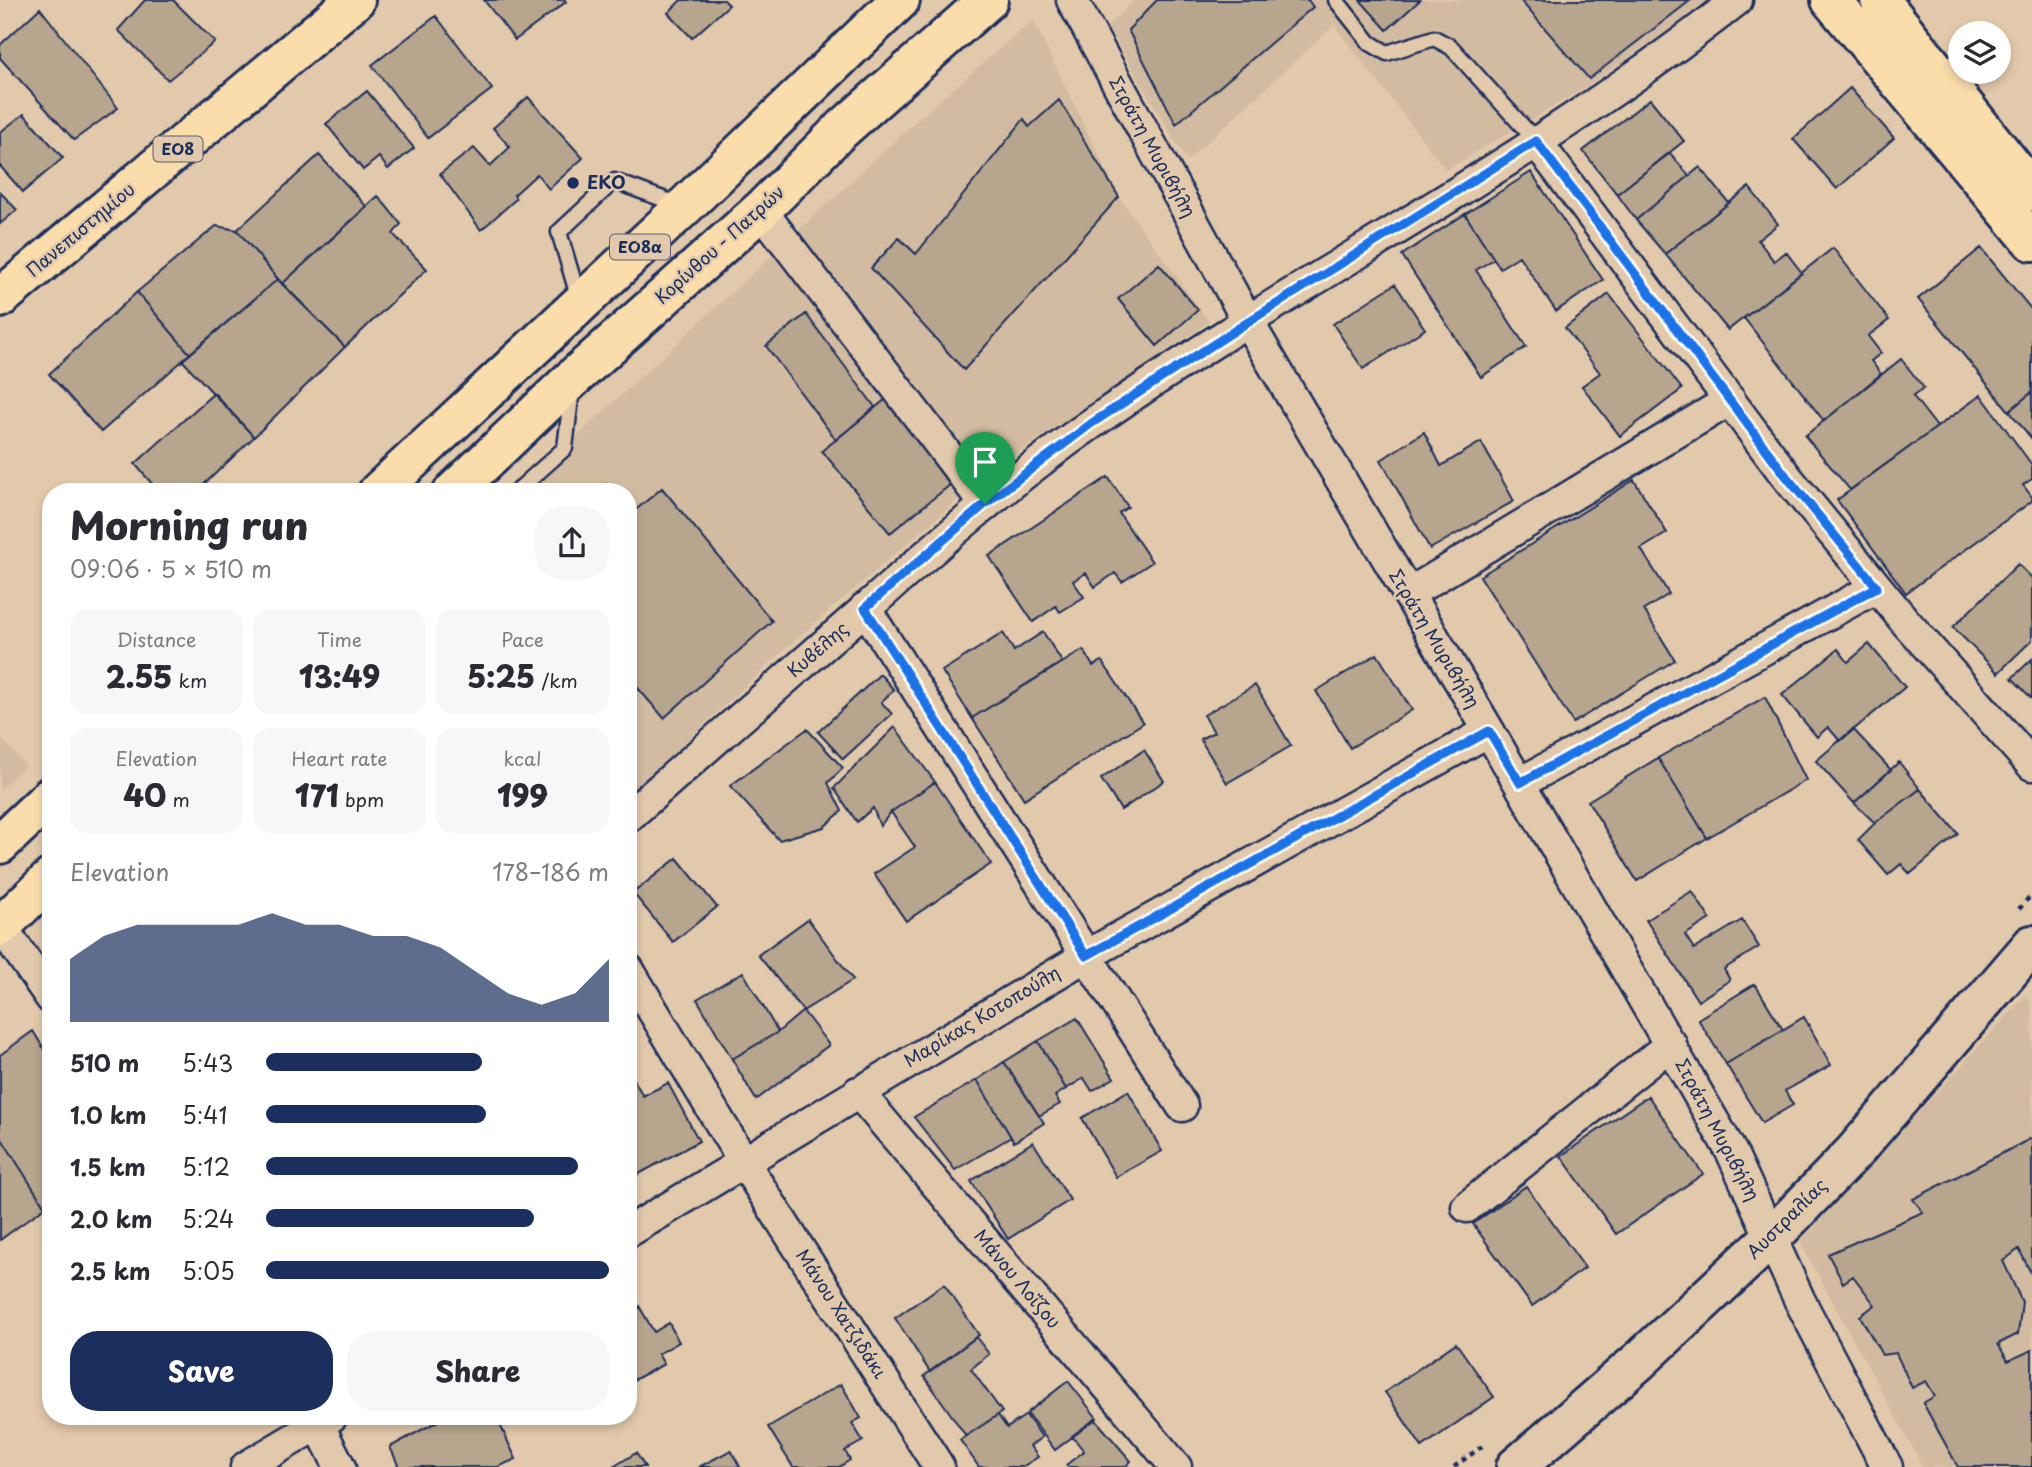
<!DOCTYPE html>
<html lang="en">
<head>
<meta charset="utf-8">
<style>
	:root { --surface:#fff; --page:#f7f7f7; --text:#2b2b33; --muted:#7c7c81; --accent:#1b2f5e }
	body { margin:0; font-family:"Playpen Sans",sans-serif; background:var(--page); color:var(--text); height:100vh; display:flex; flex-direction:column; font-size:26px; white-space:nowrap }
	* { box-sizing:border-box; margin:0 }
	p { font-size:23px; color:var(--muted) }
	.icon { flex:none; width:38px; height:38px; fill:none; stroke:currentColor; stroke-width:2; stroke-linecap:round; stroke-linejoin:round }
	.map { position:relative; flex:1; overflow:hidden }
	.sheet { position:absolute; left:42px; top:483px; width:595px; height:942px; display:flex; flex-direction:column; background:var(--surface); border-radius:28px; box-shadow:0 4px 10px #0003 }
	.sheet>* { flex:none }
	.fabs { position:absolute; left:1948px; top:21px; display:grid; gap:14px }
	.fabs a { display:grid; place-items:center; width:63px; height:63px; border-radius:50%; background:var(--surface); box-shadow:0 4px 10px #0003; font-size:35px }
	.pin { position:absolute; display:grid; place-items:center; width:60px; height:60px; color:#fff; margin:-72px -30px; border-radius:50% 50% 50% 0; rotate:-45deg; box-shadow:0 0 7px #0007 }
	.pin .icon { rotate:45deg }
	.round { display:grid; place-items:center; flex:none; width:74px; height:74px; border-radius:28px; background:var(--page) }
	.headline { display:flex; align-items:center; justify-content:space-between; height:119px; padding:0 28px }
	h1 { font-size:38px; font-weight:800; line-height:52px }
	.figures { display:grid; grid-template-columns:repeat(3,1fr); gap:10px; height:119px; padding:7px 28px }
	.figures div { display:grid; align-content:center; border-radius:18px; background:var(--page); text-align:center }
	.figures b { font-size:30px; font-weight:800 }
	.figures small { font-size:19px; font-weight:400 }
	.figures p { font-size:19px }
	.chart { height:196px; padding:14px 28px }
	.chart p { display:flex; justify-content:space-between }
	.chart svg { width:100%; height:126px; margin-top:7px; fill:var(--accent); opacity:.7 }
	.button { display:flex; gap:14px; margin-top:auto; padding:14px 28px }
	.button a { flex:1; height:80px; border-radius:28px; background:var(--accent); color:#fff; font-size:28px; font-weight:800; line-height:80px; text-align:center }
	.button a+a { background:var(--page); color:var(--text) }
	ul { padding:0 28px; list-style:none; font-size:23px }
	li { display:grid; grid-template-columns:112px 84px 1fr; align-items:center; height:52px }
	li i { height:18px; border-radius:9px; background:var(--accent) }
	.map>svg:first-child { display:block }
</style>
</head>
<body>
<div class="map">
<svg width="2032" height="1467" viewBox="0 0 2032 1467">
	<rect width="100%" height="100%" fill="#e3c9ab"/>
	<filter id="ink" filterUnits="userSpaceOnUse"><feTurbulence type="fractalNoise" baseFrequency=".0143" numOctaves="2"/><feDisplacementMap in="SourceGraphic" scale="14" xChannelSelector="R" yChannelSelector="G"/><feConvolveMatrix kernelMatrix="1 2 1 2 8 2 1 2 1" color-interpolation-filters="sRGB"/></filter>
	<g filter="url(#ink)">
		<path fill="#d2bba1" d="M1135,0H1707L1659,37L1578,92L1446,170L1334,25L1187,161L1107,26Z
			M1033,20L1119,197L1209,322L994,469L794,641L628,795V492H517L924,114Z
			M0,737L26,765L0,790Z
			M2026,995L2032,1004V1467H1923L1800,1242Z"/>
		<path fill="#b8a58d" stroke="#1b2f5e" stroke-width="2" d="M145,0H173L215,42L168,80L118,30Z
			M484,0H565L566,2L515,40Z
			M681,0H724L729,5L692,38L668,13Z
			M1157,0H1308L1313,7L1176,124L1128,30Z
			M1360,0H1420L1387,30Z
			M1520,0H1691L1589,79Z
			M40,8L118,108L74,140L0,58V45Z
			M436,16L492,89L428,138L372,65Z
			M1850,88L1894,138L1837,189L1793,139Z
			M367,91L414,148L388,169L379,157L363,170L326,124Z
			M528,97L583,158L549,189L537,174L514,195L516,199L481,230L440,174L474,148L490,166L510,147L493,128Z
			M1650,99L1684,141L1617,194L1583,151Z
			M1059,100L1119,197L964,370L871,268L899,238L916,254L1024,119L1029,127Z
			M24,114L63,158L23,192L0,166V132Z
			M1670,153L1689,176L1636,220L1617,194Z
			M319,155L367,207L282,284L237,230Z
			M1700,167L1729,203L1665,254L1636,220Z
			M1531,172L1603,280L1556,311L1519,256L1500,268L1465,214Z
			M1749,187L1778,224L1758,240L1774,261L1786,252L1802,273L1728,330L1665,254Z
			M0,192L17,210L0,224Z
			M378,196L401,224L393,234L427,269L345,347L282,284Z
			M1465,214L1494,259L1476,270L1526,347L1481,377L1402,255Z
			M216,226L237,230L278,279L190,354L137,292Z
			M1833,248L1889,320L1868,336L1881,353L1871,361L1881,374L1824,421L1744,318Z
			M1981,248L2032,310V392L2009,411L1918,299Z
			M1159,264L1198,310L1157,346L1118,299Z
			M278,279L345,347L254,437L182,360Z
			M1395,284L1425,329L1363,369L1333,324Z
			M137,292L190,354L101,432L49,374Z
			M1609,294L1682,389L1620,436L1582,386L1600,373L1565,328Z
			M806,314L875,407L836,440L766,346Z
			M1901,359L1924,388L1913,396L1937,427L1850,490L1805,436Z
			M2032,392V439L2009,411Z
			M214,393L254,437L196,492H159L135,464Z
			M1981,395L2032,465V479L2023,485L2032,497V501L1906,593L1837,500Z
			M886,399L950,485L890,533L822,451Z
			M1424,432L1441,466L1481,442L1514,501L1430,549L1381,460Z
			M1108,477L1128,507L1119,513L1152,562L1122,582L1115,573L1095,587L1086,573L1073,581L1084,597L1060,612L1056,606L1033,622L989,556Z
			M1634,480L1667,533L1641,549L1669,594L1644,610L1675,660L1573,723L1480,576Z
			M606,484L613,492H597Z
			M662,488L772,621L664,718L628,677V509L632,513Z
			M2018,564L2032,578V640L1998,673L1953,627Z
			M1043,632L1062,662L972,718L942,671L1003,633L1014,651Z
			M1869,644L1905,687L1840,741L1828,727L1817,737L1782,695L1838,649L1848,662Z
			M1083,650L1093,666L1102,661L1143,723L1024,799L972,718Z
			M1377,654L1412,710L1350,748L1316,691Z
			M2032,659V699L2012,678Z
			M880,674L894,690L881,702L892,714L843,759L818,732Z
			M1255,685L1291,746L1227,783L1200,739L1214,732L1204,715Z
			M1765,697L1806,780L1707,838L1658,758Z
			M895,727L935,782L891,812L880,826L873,808L857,822L834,788Z
			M807,729L843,768L828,783L842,811L824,827L779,840L730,786Z
			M1853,729L1891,770L1854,803L1816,761Z
			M1144,750L1164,781L1121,810L1101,779Z
			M1658,758L1707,838L1637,881L1588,801Z
			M1899,762L1920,789L1875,823L1854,803Z
			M935,782L991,864L906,921L874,874L915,847L891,812Z
			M1920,789L1958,834L1910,874L1901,864L1888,875L1858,840L1875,823Z
			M677,858L717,907L673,942L633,893Z
			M1692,891L1710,919L1685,935L1694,949L1742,920L1759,947L1724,969L1730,980L1698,1001L1646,920Z
			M808,919L853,980L803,1011L758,955Z
			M743,972L778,1032L732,1059L697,999Z
			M1755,984L1783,1030L1726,1064L1698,1019Z
			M803,1011L829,1045L756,1100L732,1059L778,1032Z
			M1804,1017L1831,1065L1785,1091L1793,1105L1762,1123L1726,1064Z
			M1077,1018L1114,1078L1092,1091L1084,1078L1066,1089L1038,1041Z
			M33,1031L51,1060V1203L45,1207L0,1136V1055Z
			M1038,1041L1066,1089L1055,1096L1060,1104L1039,1116L1004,1062Z
			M1004,1062L1044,1123L1014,1142L977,1080Z
			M628,1069L643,1096L668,1083L699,1141L628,1180Z
			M977,1080L1011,1137L955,1170L914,1117Z
			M1128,1091L1162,1151L1116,1177L1082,1118Z
			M1648,1096L1703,1174L1616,1234L1561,1156Z
			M0,1136L45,1207L0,1240Z
			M2032,1138V1275L2019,1249L2003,1261L2022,1302L2018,1334L1998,1344L2008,1361L2032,1350V1467H1958L1923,1403L1935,1396L1926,1381L1912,1388L1896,1353L1882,1355L1860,1316L1875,1305L1853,1276L1843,1283L1828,1254L1923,1212L1913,1199Z
			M1033,1142L1070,1200L1008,1239L971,1181Z
			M1526,1186L1585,1268L1532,1306L1473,1224Z
			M944,1284L979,1335L930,1372L895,1318Z
			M639,1306L654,1332L669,1323L679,1342L658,1354L664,1364L628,1383V1312Z
			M976,1337L989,1354L971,1369L1002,1412L966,1436L924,1376Z
			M1456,1343L1494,1397L1422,1447L1385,1392Z
			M1068,1381L1097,1418L1055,1450L1027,1413Z
			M841,1384L861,1418L852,1423L863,1441L845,1451L850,1460L839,1467H793L768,1427Z
			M998,1415L1007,1428L1026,1415L1042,1437L1030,1446L1038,1457L1022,1467H979L960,1440Z
			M447,1416H496L516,1459L498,1467H399L390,1447Z
			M1095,1419L1131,1461L1125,1467H1068L1066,1465L1084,1451L1072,1436Z
			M731,1450L740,1467H699Z
			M636,1453L645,1467H613Z"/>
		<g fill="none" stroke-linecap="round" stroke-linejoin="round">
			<g stroke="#1b2f5e" stroke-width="19">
				<path id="lane" d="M1336,0L1370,43L1387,53L1434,38L1451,47L1536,141
					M579,299L559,232L614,181L682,206
					M516,492L565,448L572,389"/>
			</g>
			<g stroke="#1b2f5e" stroke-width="35">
				<path id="street" d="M1072,0L1248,322L1489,731L1732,1153L1800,1301L1887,1467
					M1536,141L1786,476L1904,620L2032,765
					M761,210L985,504
					M1408,594L1730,400
					M865,608L1182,1106
					M1520,783L1877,587
					M628,817C706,748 785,679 863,611C937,545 1012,479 1094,422C1304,275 1536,160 1737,0
					M1,926L51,998
					M628,969L743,1161L939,1467
					M858,1092L1176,1467
					M1467,1207L1671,1044
					M628,1232L1086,956L1489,731
					M314,1416L340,1467
					M246,1467L332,1416"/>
			</g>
			<g stroke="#1b2f5e" stroke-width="44">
				<path id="secondary" d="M1516,1467L1639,1361L1771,1238L1854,1152L2032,945"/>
			</g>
			<g stroke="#1b2f5e" stroke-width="44">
				<path id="primary" d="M1831,0L2032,241
					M1880,0L2032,191
					M0,298L355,0"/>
			</g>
			<g stroke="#1b2f5e" stroke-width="44">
				<path id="highway" d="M378,492L684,207L900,0
					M453,492L573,378L761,210L839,132L988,0
					M0,844L51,796
					M0,927L51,878"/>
			</g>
			<path stroke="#1b2f5e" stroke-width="4.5" stroke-dasharray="5 5" stroke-linecap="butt" d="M2019,909L2032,894
				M1454,1467L1485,1444"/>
			<use href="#lane" stroke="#e3c9ab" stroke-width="14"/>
			<use href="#street" stroke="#e3c9ab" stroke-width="30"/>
			<use href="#secondary" stroke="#e3c9ab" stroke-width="38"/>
			<use href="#primary" stroke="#faddab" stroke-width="38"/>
			<use href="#highway" stroke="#faddab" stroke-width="38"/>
		</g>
	</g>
	<g fill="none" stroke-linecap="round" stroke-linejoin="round" filter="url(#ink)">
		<g stroke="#fff" stroke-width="14">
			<path id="route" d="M1536,141L1786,476L1877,587L1520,783L1489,731L1086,956L865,608L985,504L1092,423L1248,322Z"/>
		</g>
		<use href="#route" stroke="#1a73e8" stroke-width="9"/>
	</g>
	<circle fill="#1b2f5e" stroke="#e3c9ab" stroke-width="2.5" cx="573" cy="183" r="7"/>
	<g text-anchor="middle" stroke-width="5" stroke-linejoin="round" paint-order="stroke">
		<g fill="#e3c9ab" stroke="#575d75" stroke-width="2">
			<rect x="153.5" y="136.5" width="49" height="25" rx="5"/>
			<rect x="610" y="234.5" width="60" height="25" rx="5"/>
		</g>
		<g font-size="16" font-weight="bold" fill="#1b2f5e">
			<text x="178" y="155">ΕΟ8</text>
			<text x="640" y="253">ΕΟ8α</text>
		</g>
		<g font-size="18" fill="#1b2f5e" stroke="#e3c9ab">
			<text transform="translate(1152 147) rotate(61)" y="6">Στράτη Μυριβήλη</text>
			<text transform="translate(81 230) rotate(-40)" y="6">Πανεπιστημίου</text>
			<text transform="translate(720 245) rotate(-42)" y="6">Κορίνθου - Πατρών</text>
			<text transform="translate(1434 639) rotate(59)" y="6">Στράτη Μυριβήλη</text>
			<text transform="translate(818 650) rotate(-41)" y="6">Κυβέλης</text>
			<text transform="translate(982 1017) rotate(-31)" y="6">Μαρίκας Κοτοπούλη</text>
			<text transform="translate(1717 1130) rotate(62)" y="6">Στράτη Μυριβήλη</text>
			<text transform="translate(1787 1219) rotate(-45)" y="6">Αυστραλίας</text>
			<text transform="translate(1017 1279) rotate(50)" y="6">Μάνου Λοΐζου</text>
			<text transform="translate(841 1314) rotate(57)" y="6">Μάνου Χατζιδάκι</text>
		</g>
		<g font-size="18" font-weight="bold" fill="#1b2f5e" stroke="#e3c9ab" text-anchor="start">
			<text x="587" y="189">EKO</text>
		</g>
	</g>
</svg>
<div class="fabs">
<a><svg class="icon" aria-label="layers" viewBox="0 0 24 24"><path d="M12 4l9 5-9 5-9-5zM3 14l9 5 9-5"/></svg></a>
</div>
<div class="pin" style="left:985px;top:504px;background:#1e9e55"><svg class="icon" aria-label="arrive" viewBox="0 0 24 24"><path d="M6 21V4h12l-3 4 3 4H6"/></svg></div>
<section class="sheet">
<div class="headline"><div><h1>Morning run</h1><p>09:06 · 5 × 510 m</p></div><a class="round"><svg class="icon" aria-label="share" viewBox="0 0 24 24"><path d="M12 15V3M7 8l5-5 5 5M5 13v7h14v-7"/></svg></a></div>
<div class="figures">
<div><p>Distance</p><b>2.55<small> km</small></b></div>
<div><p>Time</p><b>13:49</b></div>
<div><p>Pace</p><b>5:25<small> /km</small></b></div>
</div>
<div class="figures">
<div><p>Elevation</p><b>40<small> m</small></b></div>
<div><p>Heart rate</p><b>171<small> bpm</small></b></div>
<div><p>kcal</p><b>199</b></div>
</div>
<div class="chart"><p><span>Elevation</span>178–186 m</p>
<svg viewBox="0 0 160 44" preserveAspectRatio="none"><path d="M0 44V22L10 14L20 10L30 10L40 10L50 10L60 6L70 10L80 10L90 14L100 14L110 18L120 26L130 34L140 38L150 34L160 22V44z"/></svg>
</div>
<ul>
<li><b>510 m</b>5:43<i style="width:63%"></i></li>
<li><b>1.0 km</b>5:41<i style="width:64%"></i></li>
<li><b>1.5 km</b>5:12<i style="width:91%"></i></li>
<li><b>2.0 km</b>5:24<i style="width:78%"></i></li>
<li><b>2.5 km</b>5:05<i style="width:100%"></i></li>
</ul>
<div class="button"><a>Save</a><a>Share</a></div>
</section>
</div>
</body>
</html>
